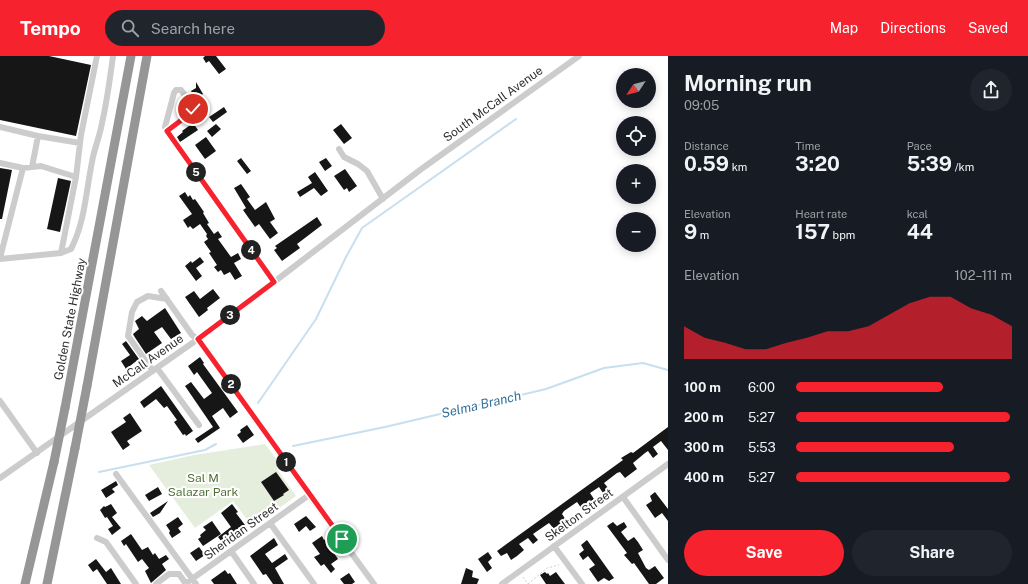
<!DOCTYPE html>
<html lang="en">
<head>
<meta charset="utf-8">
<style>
	:root { --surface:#171b24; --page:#20242c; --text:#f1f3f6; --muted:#9ea1a6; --accent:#f6222e }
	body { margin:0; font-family:"Public Sans",sans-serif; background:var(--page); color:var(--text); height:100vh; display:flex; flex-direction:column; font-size:15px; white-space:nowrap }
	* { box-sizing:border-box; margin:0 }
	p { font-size:13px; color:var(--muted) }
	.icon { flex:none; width:22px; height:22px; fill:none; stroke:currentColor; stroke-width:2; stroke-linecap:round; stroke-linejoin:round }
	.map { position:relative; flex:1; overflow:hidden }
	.side { display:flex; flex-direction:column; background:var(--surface); width:360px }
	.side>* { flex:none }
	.needle { width:26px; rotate:234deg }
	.buttons { position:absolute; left:616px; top:12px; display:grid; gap:8px }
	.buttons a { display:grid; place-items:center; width:40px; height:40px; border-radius:50%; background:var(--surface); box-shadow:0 2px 10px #0003; font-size:20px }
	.pin { position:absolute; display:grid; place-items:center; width:34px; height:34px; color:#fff; margin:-17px; border:2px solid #fff; border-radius:50%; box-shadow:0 1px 4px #0007 }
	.km { position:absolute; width:20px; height:20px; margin:-10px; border-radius:50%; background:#222; color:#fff; font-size:11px; line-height:20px; text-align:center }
	.round { display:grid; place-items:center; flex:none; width:42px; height:42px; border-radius:21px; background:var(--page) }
	.head { display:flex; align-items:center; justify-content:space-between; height:68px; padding:0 16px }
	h1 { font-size:22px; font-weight:700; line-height:30px }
	.metrics { display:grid; grid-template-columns:repeat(3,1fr); gap:6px; height:68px; padding:4px 16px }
	.metrics div { display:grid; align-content:center }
	.metrics b { font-size:20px; font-weight:700 }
	.metrics small { font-size:11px; font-weight:400 }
	.metrics p { font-size:11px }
	.chart { height:112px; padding:8px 16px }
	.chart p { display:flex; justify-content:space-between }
	.chart svg { width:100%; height:72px; margin-top:4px; fill:var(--accent); opacity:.7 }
	.cta { display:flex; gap:8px; margin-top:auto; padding:8px 16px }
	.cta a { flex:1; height:46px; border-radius:24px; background:var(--accent); color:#fff; font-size:16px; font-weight:700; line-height:46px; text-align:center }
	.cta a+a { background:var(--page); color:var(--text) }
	ul { padding:0 16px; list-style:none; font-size:13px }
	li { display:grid; grid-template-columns:64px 48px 1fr; align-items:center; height:30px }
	li i { height:10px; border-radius:5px; background:var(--accent) }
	header { display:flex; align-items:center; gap:24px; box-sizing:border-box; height:56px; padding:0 20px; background:var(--accent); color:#fff }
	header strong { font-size:19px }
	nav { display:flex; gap:22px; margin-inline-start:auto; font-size:14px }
	.search { width:280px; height:36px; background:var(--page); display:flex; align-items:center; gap:10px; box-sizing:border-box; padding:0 14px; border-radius:22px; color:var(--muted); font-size:15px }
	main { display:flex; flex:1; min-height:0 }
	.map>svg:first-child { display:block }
</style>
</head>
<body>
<header>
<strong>Tempo</strong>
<div class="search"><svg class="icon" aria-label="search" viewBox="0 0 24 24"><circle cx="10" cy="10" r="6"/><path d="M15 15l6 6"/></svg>Search here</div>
<nav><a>Map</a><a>Directions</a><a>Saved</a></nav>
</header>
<main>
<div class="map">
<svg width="668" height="528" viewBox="0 0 668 528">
	<rect width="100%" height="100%" fill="#fff"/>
	<path fill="#e5eedc" d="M265,388L277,404V413L296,440L253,471L233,445L195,472L149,409L194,399Z"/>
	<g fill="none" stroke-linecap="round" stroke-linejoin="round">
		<path stroke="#c7dfef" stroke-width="2" d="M258,347L316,263L346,201L362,172L516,63
			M293,390L385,371L546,333L604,312L643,307L668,314
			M99,416L205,394L216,388"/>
	</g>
	<path fill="#161616" d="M0,0H49L91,9L76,80L0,64Z
		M205,0H216L226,13L219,18L209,5L206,7L203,2Z
		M196,26L203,38L201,40L203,44L198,47L191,35L196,32Z
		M224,51L227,56L213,66L209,61Z
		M193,67L198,74L180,86L177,81L183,76L182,75Z
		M216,68L221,73L212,81L207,75Z
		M341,68L352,82L344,88L333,74Z
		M206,81L216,95L205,103L195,89Z
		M241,102L251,115L247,118L237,105Z
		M326,102L332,110L325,115L319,106Z
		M0,112L12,114L2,163H0Z
		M345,113L357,130L349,136L347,132L344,134L334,120Z
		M315,116L328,135L321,140L314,132L300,141L297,136L312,127L308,121Z
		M58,122L71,125L60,176L47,173Z
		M241,128L250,141L247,143L255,154L266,146L275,163L270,166L278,177L270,183L259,168L255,171L243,154L246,152L234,132Z
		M185,136L188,141L190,139L193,144L195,143L204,156L203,157L209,167L207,168L214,178L218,175L222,181L218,183L231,201L238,197L241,203L234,207L242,220L235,224L230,216L224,219L221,214L218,216L214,211L217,209L209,197L211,196L204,186L208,183L206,180L207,178L200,168L193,173L190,170L188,172L183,164L192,158L179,140Z
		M317,161L322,169L297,188L300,192L282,205L274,194L277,192L275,190Z
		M200,201L204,206L196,212L202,220L196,225L185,210L191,205L192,207Z
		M213,233L220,242L207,252L208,254L199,261L185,241L194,235L200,243Z
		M165,252L181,277L171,283L162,271L154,276L162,287L146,298L134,280L133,278L139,273L135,265L142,260L147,265Z
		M126,285L139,303L126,313L121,305L130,299L122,288Z
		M200,301L204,307L203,308L238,356L230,362L223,352L212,360L220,372L198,387L195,383L213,371L185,330L191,326L204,343L212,337L197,316L194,319L188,310Z
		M161,330L193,375L186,380L185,378L183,379L174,366L177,364L167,350L164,352L156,343L144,352L140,346Z
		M130,357L142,375L127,385L130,389L123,394L111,376L126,366L123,362Z
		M247,369L254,379L243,387L237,379L241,376L240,374Z
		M668,371V394L661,385L653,391L658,398L653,402L648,395L645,397L633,407L637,413L625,422L620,416L617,417L604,427L609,433L603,437L599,431L590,437L594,443L582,453L577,446L564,455L562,458L566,464L554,473L549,467L546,469L533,478L538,484L533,488L528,482L519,488L524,494L517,500L511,504L507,497L501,500L497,495L623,404L621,402L631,396L633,397Z
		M276,416L289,434L283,438L284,439L274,445L261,426Z
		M116,425L118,429L112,433L115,436L106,442L101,434Z
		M158,431L162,438L149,445L145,439Z
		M655,436L668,453V465L662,457L655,462L646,449L652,445L650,440Z
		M168,445L160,457L153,461L150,457Z
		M111,448L117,457L112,461L121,472L112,479L108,473L113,470L107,461L105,462L100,454L104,450L105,451Z
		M232,448L238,456L236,457L245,469L222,486L218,481L231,471L221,457Z
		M306,460L316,471L310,475L306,470L299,476L294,468Z
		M178,461L183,468L178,472L181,476L172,482L169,477L170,475L166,469Z
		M212,465L221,478L203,490L198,483L201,481L200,479L206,474L203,471Z
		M613,466L617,470L624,466L627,471L621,476L628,485L634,481L638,486L643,494L638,497L646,512L649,514L655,510L664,522L656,528H649L634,507L632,508L624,499L627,497L607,470Z
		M131,478L142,494L148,491L153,499L155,497L159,503L166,499L169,503L162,508L166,514L151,527L145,515L149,512L142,503L138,506L126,488L124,490L121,485Z
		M322,480L324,484L326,483L329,487L328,488L338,503L331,508L335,513L331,517L324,508L321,510L314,501L320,498L312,487Z
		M274,482L278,489L265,498L272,507L285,498L288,503L275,512L284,528H273L266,518L263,519L250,500Z
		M587,484L614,522L609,525L604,522L598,526L589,513L595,509L588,500L583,504L579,498L584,494L581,489Z
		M199,491L205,499L196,505L190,497Z
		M488,496L492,502L488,506L492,512L487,516L478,503Z
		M96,503L106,516L111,512L121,528H107L97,513L93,516L88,509Z
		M466,512L473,515L472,521L479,523L477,528H461Z
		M225,514L228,518L230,517L237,528H214L211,524Z
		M545,516L547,518L548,517L550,520L556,516L565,528H546L540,519Z
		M349,517L355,526L352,528H344L340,523Z"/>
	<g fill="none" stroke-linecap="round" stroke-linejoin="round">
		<path stroke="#ccc" stroke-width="1" stroke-dasharray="2 2" stroke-linecap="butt" d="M523,521L528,528
			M528,528L547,512L559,509"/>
		<path stroke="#ccc" stroke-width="6" d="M0,71L38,80L32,111
			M167,75L192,56L193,50L181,34H176L174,37L165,71L167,75L274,226
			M38,80L80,87
			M339,93L344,101L358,108L367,115L383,143
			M0,107L23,112
			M76,121L81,79L97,0
			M61,197L71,193C85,166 86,135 92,106C94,93 100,80 102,67C107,45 110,23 113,0
			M0,202L23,112L41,110L76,121L61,197L0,203
			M161,235L192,279L198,283L309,439L374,528
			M157,312L199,369
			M153,315L128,280L132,256L137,246L148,240L167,243
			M0,345L37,397
			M116,418L196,528
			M0,422L198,283L274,226L420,114L579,0
			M623,441L668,504
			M270,467L314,528
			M97,482L106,486L136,528
			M554,490L582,528
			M231,495L254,528
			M156,528L169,518H179L186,528
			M185,528L309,439
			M502,528L668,408"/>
		<path stroke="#969696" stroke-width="9" d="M87,330L147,0
			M65,352L131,0
			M25,528L54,406
			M47,528L75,392"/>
		<path stroke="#969696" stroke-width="9" d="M75,392L87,330
			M54,406L65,352"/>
	</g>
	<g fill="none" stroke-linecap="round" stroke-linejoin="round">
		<g stroke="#fff" stroke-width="8">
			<path id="route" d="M193,53L192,56L167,75L274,226L198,283L342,483"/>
		</g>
		<use href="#route" stroke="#f6222e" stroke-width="5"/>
	</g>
	<g text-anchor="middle" stroke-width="4" stroke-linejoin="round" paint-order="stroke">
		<g font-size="12" fill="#2f2f2f" stroke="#fff">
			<text transform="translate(493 48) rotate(-36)" y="4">South McCall Avenue</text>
			<text transform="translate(70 263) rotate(-79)" y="4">Golden State Highway</text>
			<text transform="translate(148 305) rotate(-35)" y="4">McCall Avenue</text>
			<text transform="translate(579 459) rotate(-36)" y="4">Skelton Street</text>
			<text transform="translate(241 475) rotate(-36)" y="4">Sheridan Street</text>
		</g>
		<g font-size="12" fill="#517038" stroke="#fff">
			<text x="203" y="426">Sal M<tspan x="203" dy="14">Salazar Park</tspan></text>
		</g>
		<g font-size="13" font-style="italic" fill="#35719a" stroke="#fff">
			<text transform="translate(481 348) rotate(-13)" y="5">Selma Branch</text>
		</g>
	</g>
</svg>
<div class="buttons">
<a><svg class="needle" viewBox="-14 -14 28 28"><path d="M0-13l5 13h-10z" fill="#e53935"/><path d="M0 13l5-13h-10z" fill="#9ea1a6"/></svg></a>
<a><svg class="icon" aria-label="locate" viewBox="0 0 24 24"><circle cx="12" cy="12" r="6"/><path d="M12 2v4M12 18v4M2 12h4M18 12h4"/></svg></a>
<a>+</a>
<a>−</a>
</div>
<div class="pin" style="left:342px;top:483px;background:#1e9e55"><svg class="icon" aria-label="arrive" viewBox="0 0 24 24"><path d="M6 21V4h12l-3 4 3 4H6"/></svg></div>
<div class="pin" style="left:193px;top:53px;background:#d93025"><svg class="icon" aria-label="check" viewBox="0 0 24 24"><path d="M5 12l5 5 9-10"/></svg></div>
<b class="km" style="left:286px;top:406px">1</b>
<b class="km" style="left:231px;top:328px">2</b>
<b class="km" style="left:230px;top:259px">3</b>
<b class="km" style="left:251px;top:194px">4</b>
<b class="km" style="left:196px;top:116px">5</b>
</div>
<section class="side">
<div class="head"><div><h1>Morning run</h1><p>09:05</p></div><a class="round"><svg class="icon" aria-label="share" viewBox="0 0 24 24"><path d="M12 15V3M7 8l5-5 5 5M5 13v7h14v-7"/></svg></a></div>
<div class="metrics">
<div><p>Distance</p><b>0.59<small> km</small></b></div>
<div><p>Time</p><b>3:20</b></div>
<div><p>Pace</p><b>5:39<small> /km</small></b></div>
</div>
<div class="metrics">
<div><p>Elevation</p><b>9<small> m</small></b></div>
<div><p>Heart rate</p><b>157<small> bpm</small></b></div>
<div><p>kcal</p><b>44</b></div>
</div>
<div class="chart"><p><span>Elevation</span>102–111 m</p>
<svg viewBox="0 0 160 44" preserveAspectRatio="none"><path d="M0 44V24L10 31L20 34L30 38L40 38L50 34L60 31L70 27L80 27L90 24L100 17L110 10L120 6L130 6L140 13L150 17L160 24V44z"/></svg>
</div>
<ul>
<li><b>100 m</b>6:00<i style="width:68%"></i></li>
<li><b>200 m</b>5:27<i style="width:99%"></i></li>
<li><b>300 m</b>5:53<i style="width:73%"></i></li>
<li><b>400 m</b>5:27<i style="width:99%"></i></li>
</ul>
<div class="cta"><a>Save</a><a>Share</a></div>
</section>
</main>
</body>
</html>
